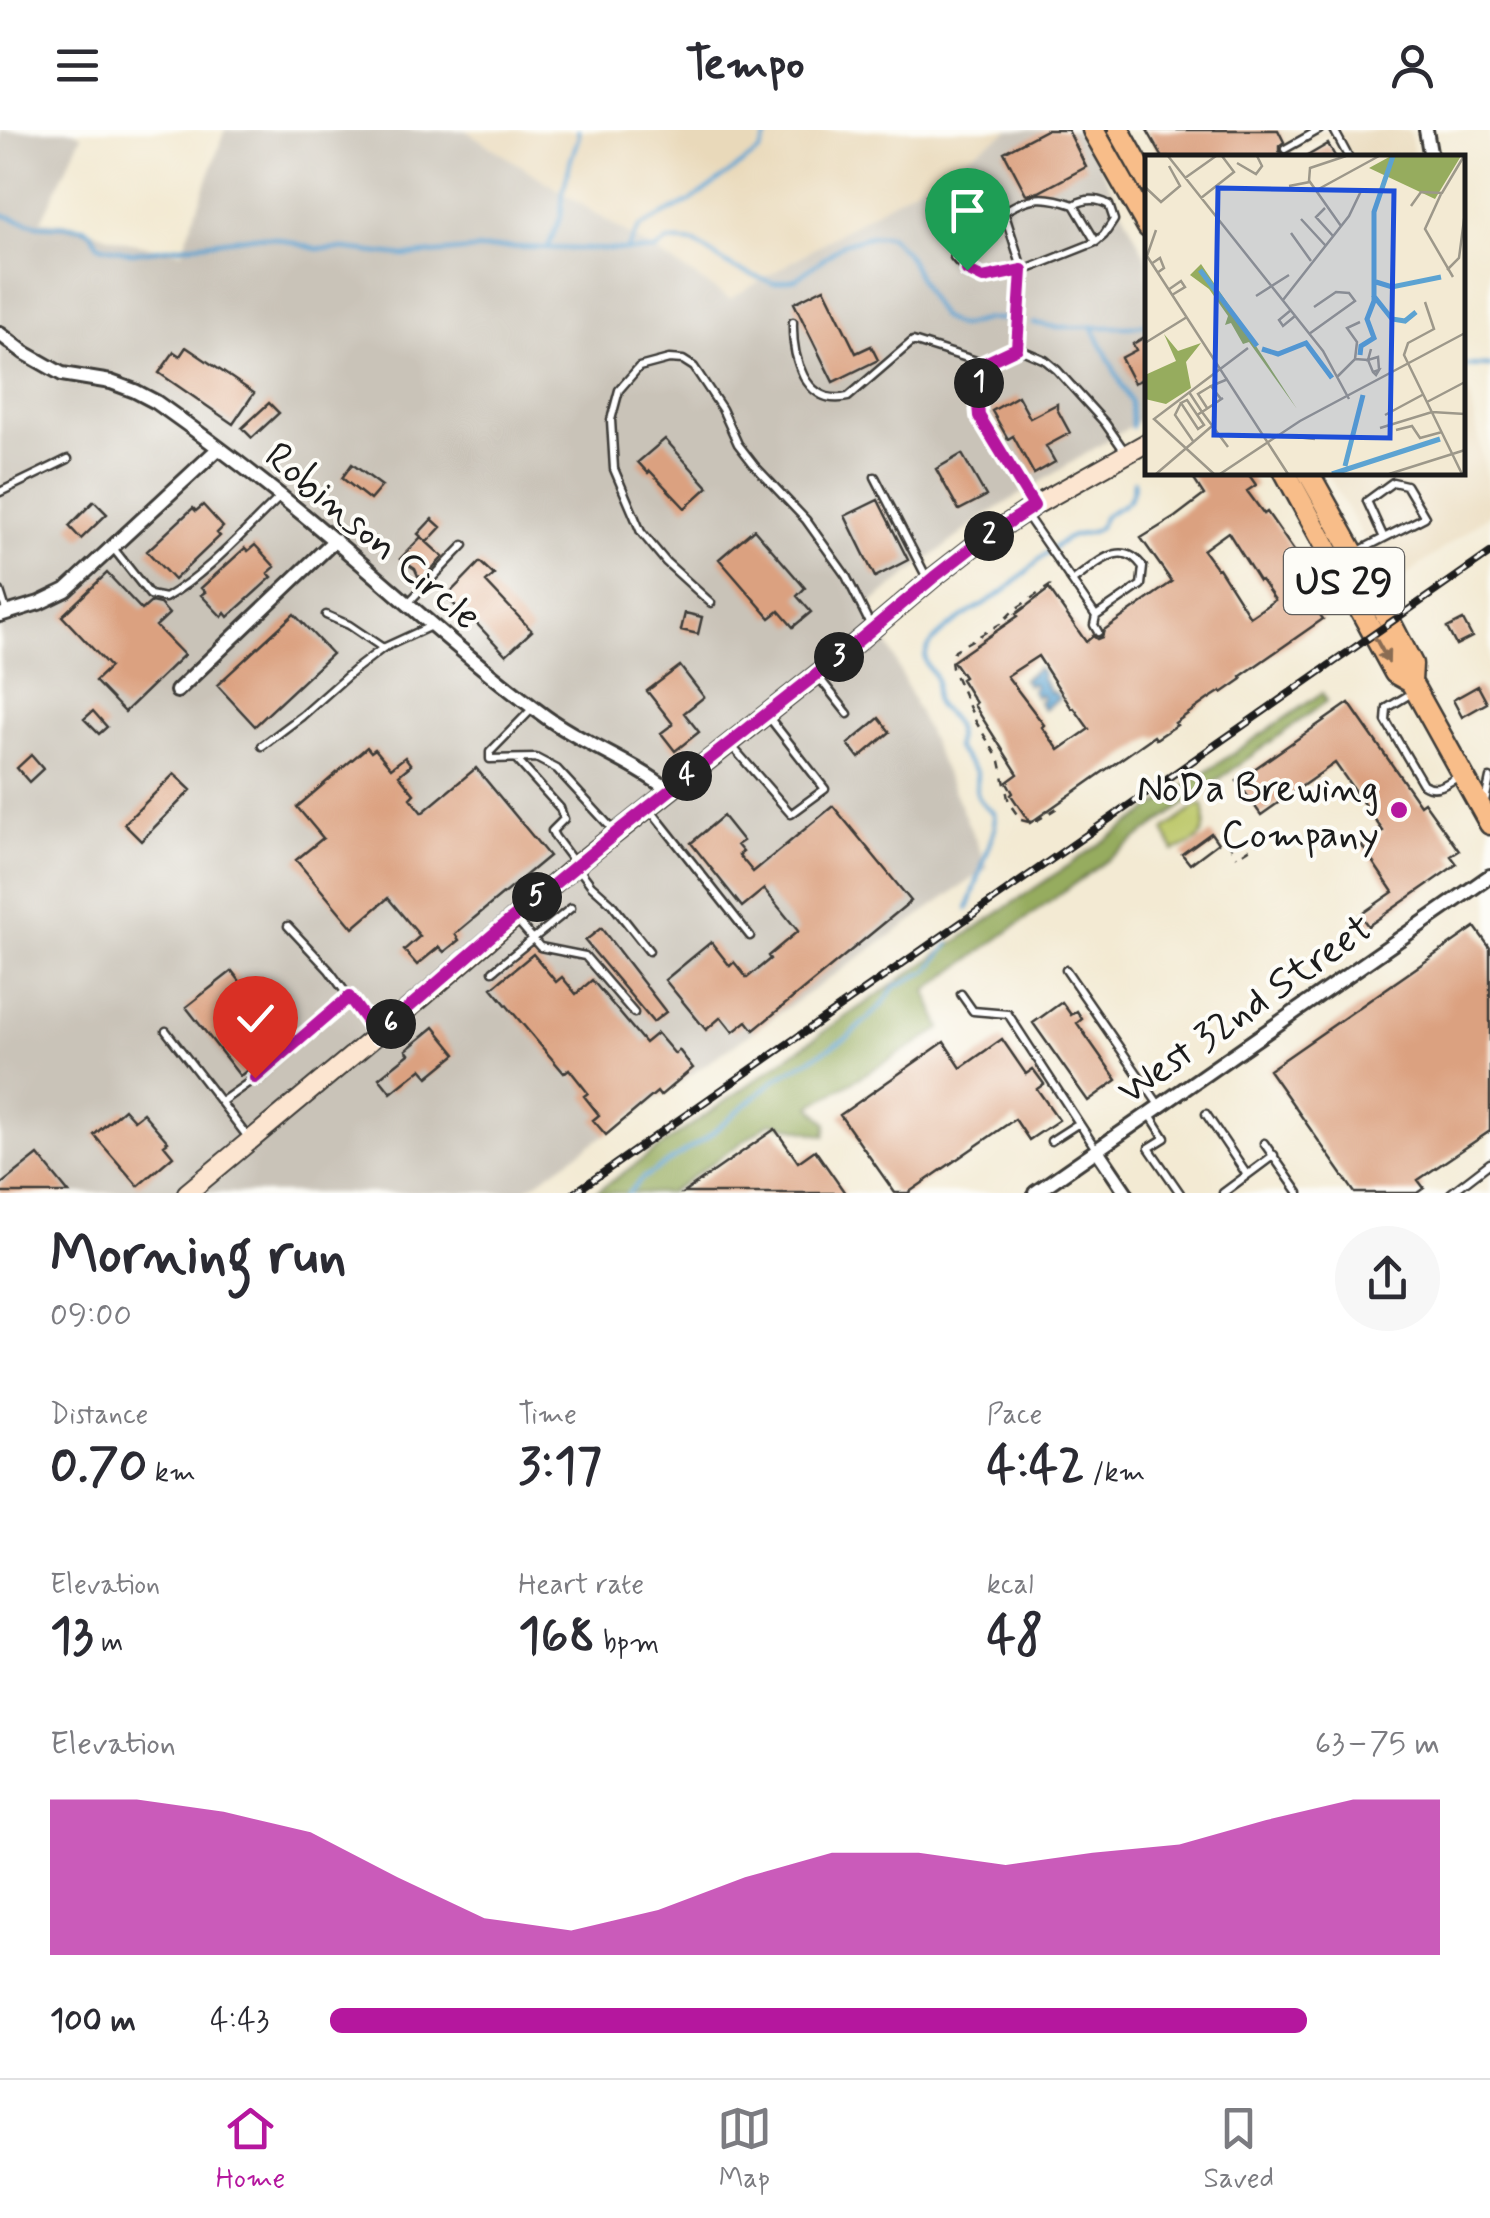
<!DOCTYPE html>
<html lang="en">
<head>
<meta charset="utf-8">
<style>
	:root { --surface:#fff; --page:#f7f7f7; --text:#2b2b33; --muted:#7c7c81; --line:#e1e1e2; --accent:#b5179e }
	body { margin:0; font-family:Mynerve,sans-serif; background:var(--page); color:var(--text); height:100vh; display:flex; flex-direction:column; font-size:38px; white-space:nowrap }
	* { box-sizing:border-box; margin:0 }
	p { font-size:32px; color:var(--muted) }
	.icon { flex:none; width:55px; height:55px; fill:none; stroke:currentColor; stroke-width:2; stroke-linecap:round; stroke-linejoin:round }
	.map { position:relative; height:1063px; overflow:hidden }
	.drawer { display:flex; flex-direction:column; background:var(--surface); flex:1 }
	.drawer>* { flex:none }
	.pin { position:absolute; display:grid; place-items:center; width:85px; height:85px; color:#fff; margin:-102px -42px; border-radius:50% 50% 50% 0; rotate:-45deg; box-shadow:0 0 10px #0007 }
	.pin .icon { rotate:45deg }
	.km { position:absolute; width:50px; height:50px; margin:-25px; border-radius:50%; background:#222; color:#fff; font-size:28px; line-height:50px; text-align:center }
	.round { display:grid; place-items:center; flex:none; width:105px; height:105px; border-radius:52px; background:var(--page) }
	.headline { display:flex; align-items:center; justify-content:space-between; height:170px; padding:0 50px }
	h1 { font-size:55px; font-weight:700; line-height:75px }
	.figures { display:grid; grid-template-columns:repeat(3,1fr); gap:15px; height:170px; padding:10px 50px }
	.figures div { display:grid; align-content:center }
	.figures b { font-size:50px; font-weight:700 }
	.figures small { font-size:28px; font-weight:400 }
	.figures p { font-size:28px }
	.chart { height:280px; padding:20px 50px }
	.chart p { display:flex; justify-content:space-between }
	.chart svg { width:100%; height:180px; margin-top:10px; fill:var(--accent); opacity:.7 }
	ul { padding:0 50px; list-style:none; font-size:32px }
	li { display:grid; grid-template-columns:160px 120px 1fr; align-items:center; height:75px }
	li i { height:25px; border-radius:12px; background:var(--accent) }
	header { display:flex; justify-content:space-between; align-items:center; height:130px; padding:0 50px; background:var(--surface); font-size:45px; font-weight:700 }
	.dock { display:flex; justify-content:space-around; align-items:center; height:140px; border-top:2px solid var(--line); background:var(--surface); font-size:28px; color:var(--muted) }
	.dock a { display:grid; justify-items:center; gap:5px }
	.dock .on { color:var(--accent) }
	.map>svg:first-child { display:block }
</style>
</head>
<body>
<header><svg class="icon" aria-label="menu" viewBox="0 0 24 24"><path d="M4 6h16M4 12h16M4 18h16"/></svg>Tempo<svg class="icon" aria-label="person" viewBox="0 0 24 24"><circle cx="12" cy="8" r="4"/><path d="M4 21q1-7 8-7t8 7"/></svg></header>
<div class="map">
<svg width="1490" height="1063" viewBox="0 0 1490 1063">
	<rect width="100%" height="100%" fill="#fdfcf7"/>
	<filter id="ink" filterUnits="userSpaceOnUse"><feTurbulence type="fractalNoise" baseFrequency=".01" numOctaves="2"/><feDisplacementMap in="SourceGraphic" scale="20" xChannelSelector="R" yChannelSelector="G"/><feConvolveMatrix kernelMatrix="1 2 1 2 8 2 1 2 1" color-interpolation-filters="sRGB"/></filter>
	<filter id="wash" filterUnits="userSpaceOnUse"><feTurbulence type="fractalNoise" baseFrequency=".0048" numOctaves="4" result="noise"/><feDisplacementMap in="SourceGraphic" scale="40" xChannelSelector="R" yChannelSelector="G"/><feGaussianBlur stdDeviation="2.25" result="paint"/><feColorMatrix in="noise" values="0 0 0 0 0 0 0 0 0 0 0 0 0 0 0 0 0 1.4 0 .05"/><feComposite in="paint" operator="in"/></filter>
	<g filter="url(#wash)">
		<rect width="100%" height="100%" fill="#f3ead3"/>
		<path fill="#e9d9ba" d="M465,0H1010L730,169Z
			M1250,0H1409L1414,22L1403,27H1345L1328,5L1323,6L1284,27Z
			M1463,251L1472,272L1490,365V384L1391,457L1327,343L1462,342Z"/>
		<path fill="#c9c3b8" d="M0,0H73L82,5L41,91L73,94L126,112L182,122L225,0H465L730,169L1010,0H1082L1147,129V286L985,386L870,474L988,738L521,1063H0Z"/>
		<path fill="#bdc86a" stroke="#6c7243" stroke-width="2.5" d="M1200,674L1203,675C1209,704 1202,711 1174,721L1164,700Z"/>
		<path fill="#96ac5e" stroke="#59643d" stroke-width="2.5" d="M1322,563L1327,571L926,861L941,899L811,976L827,994L825,1006L771,992L669,1063H595L832,896Z"/>
		<path fill="#5ca3d2" stroke="#3c6077" stroke-width="2.5" d="M1038,538L1043,545L1041,547L1051,563L1054,562L1059,568L1044,579L1039,572L1043,568L1040,564L1036,567L1032,561L1035,557L1032,553L1028,555L1023,549Z"/>
		<g fill="none" stroke-linecap="round" stroke-linejoin="round">
			<path stroke="#5ca3d2" stroke-width="4" d="M0,84L37,95L83,97L91,102L98,115L131,123L257,106L275,108L317,119H343L404,126L506,117L655,121L668,111L695,113L733,138L773,153L796,149L843,114L871,106H889L907,124L928,166L941,187L955,195L960,196L987,189H1012
				M548,117L561,86L563,62L571,29L579,6L578,0
				M626,121L640,97L692,70L760,21L770,0
				M1034,193L1055,197H1129L1148,194
				M1092,196L1131,273L1132,297
				M1462,235L1490,236
				M968,779L995,698L994,683C976,670 975,665 977,643L956,618C957,604 958,594 947,584C941,578 939,580 936,573C933,565 938,558 936,550C933,539 922,536 926,523C931,502 985,474 1003,462C1025,446 1043,422 1068,408C1082,401 1100,407 1103,387C1120,374 1133,377 1134,351
				M628,1063L643,1048L706,1008L776,949L848,907L883,874L894,857L928,841L949,814"/>
		</g>
		<g id="blocks">
			<path fill="#dba180" fill-rule="evenodd" d="M1046,0H1068L1086,37L1039,62L1026,64L1004,22Z
				M1147,0H1278L1284,12L1279,16V21L1284,26L1291,24L1293,28H1163Z
				M1328,14L1336,28H1304Z
				M974,39L990,70L942,95L926,65Z
				M824,158L856,223L871,216L878,230L833,252L794,173Z
				M1148,205V247L1134,253L1121,228L1136,220L1133,214Z
				M186,217L254,263L233,294L159,243L174,222L180,226Z
				M1018,266L1030,288L1057,274V279L1070,303L1046,316L1055,332L1034,344L1013,306L1008,309L992,281Z
				M269,273L279,283L252,308L242,298Z
				M665,309L708,357L685,378L650,341L648,343L638,332Z
				M962,324L986,366L959,380L936,339Z
				M352,334L382,356L370,370L342,348Z
				M1189,342H1247L1256,355L1247,361L1264,384L1267,382L1308,441L1304,444L1320,467L1312,473L1323,489L1241,546L1242,549L1222,563L1221,561L1207,570L1175,593L1177,595L1156,609L1154,606L1030,693L1011,665L1013,663L1007,652L1018,644L974,575L976,573L961,549L964,547L953,531L1018,486L1016,484L1049,459L1086,512L1093,506L1097,509L1102,507L1104,500L1172,452L1141,408L1175,387L1204,365ZM1228,402L1259,451L1261,450L1275,470L1250,487L1219,438L1217,439L1203,420ZM1038,526L1072,579L1074,578L1089,599L1059,620L1042,597L1044,595L1007,546Z
				M878,370L908,430L875,447L845,386Z
				M94,371L107,384L81,409L69,396Z
				M203,375L223,397L217,403L220,406L174,450L147,421L193,378L196,381Z
				M432,389L441,397L427,412L418,404Z
				M754,399L805,458L797,466L811,482L793,497L779,481L770,488L719,429Z
				M421,407L443,427L423,448L418,446L415,439L400,429Z
				M255,415L275,437L268,443L272,447L228,487L225,483L222,487L201,465L205,462L201,458L245,418L248,421Z
				M480,432L494,445L486,452L532,501L506,525L463,479L461,481L446,467Z
				M107,443L142,480L151,472L160,474L169,484L156,496L184,525L125,582L95,551L110,537L62,486Z
				M685,483L702,487L698,504L681,500Z
				M294,484L332,524L255,596L217,555Z
				M1463,490L1472,507L1456,515L1447,498Z
				M680,536L704,567L684,583L699,602L675,621L661,603L673,594L647,561Z
				M1478,556L1487,573L1462,587L1453,570Z
				M1349,573L1420,675L1424,672L1459,721L1451,726L1457,734L1368,796L1360,785L1393,762L1362,716L1383,701L1335,633L1261,685L1237,651Z
				M93,581L107,597L99,604L84,589Z
				M879,588L890,602L859,628L848,614Z
				M367,617L371,622L375,619L391,638L405,627L411,635L399,645L414,664L410,668L422,683L476,638L549,726L455,804L459,810L444,822L439,817L417,835L404,820L420,806L388,768L353,798L296,730L323,708L297,677Z
				M31,625L43,639L29,652L17,638Z
				M174,644L191,660L141,711L124,694Z
				M833,676L911,771L754,900L747,891L733,902L721,887L706,900L665,850L711,812L730,836L734,832L747,848L770,829L768,826L798,801L764,759L742,777L691,713L723,686L743,711L737,715L743,722L739,725L753,742Z
				M1211,703L1218,713L1190,734L1182,724Z
				M1475,797L1490,818V1001L1418,1050L1424,1058L1417,1063H1355L1269,940Z
				M601,798L666,882L653,892L585,811Z
				M533,824L556,852L562,847L576,864L592,850L645,913L657,903L675,924L679,920L693,938L660,966L657,962L606,1005L593,990L599,985L584,966L588,963L569,939L564,943L492,858Z
				M232,841L286,910L240,946L186,877Z
				M1062,872L1071,885L1077,881L1082,889L1077,893L1117,950L1088,971L1033,893Z
				M434,897L456,924L428,947L421,939L391,963L379,948L409,924L406,920Z
				M1002,909L1026,944L1033,939L1044,954L1037,959L1059,990L1029,1010L1015,989L908,1063H895L840,985L944,912L961,938Z
				M124,979L134,990L143,983L168,1012L164,1015L173,1026L138,1056L94,1005Z
				M775,999L798,1032L815,1020L845,1063H683Z
				M38,1025L69,1063H0V1055Z"/>
		</g>
	</g>
	<g filter="url(#ink)">
		<use href="#blocks" fill-opacity="0" stroke="#3c3b37" stroke-width="2.5"/>
		<g fill="none" stroke-linecap="round" stroke-linejoin="round">
			<g stroke="#3c3b37" stroke-width="11">
				<path id="service" d="M1334,0L1349,28
					M1285,19L1319,0
					M1096,112L1074,75C1086,68 1097,68 1109,75L1114,90L1104,105L1096,112L1023,141L1017,218L1045,230L1057,240L1105,293L1126,323
					M954,127C975,154 993,146 1023,141L1004,82C1029,65 1046,65 1074,75
					M793,192C792,226 804,277 848,267L913,211L983,233L1017,218
					M983,233L977,264L979,286L1034,376
					M875,347L928,450
					M0,362L68,329
					M1025,383L1096,486
					M113,418L150,465L165,468C208,443 244,401 280,367
					M1355,423L1384,408L1367,371L1393,352L1406,355L1425,387L1384,408
					M1072,451C1095,436 1121,406 1143,437L1141,455L1096,486L1094,495L1098,502
					M0,461L7,483
					M408,473L464,415
					M711,473L666,432L641,402L614,339L611,290L619,260L639,237L669,229L683,230L694,237L722,279L738,314L755,336L806,390L846,446L872,498
					M326,485L349,495L383,518
					M817,545L848,584
					M1412,563L1387,578L1386,591L1423,654C1437,663 1448,652 1461,645
					M532,579L490,622V629L536,628L557,639L615,702
					M730,614L791,684L825,659L768,586
					M262,616L302,586L353,541L383,518L431,496
					M516,629L560,678L564,689L552,701L555,707L591,755L611,773L649,821
					M1485,671L1490,648
					M649,678L750,806
					M515,788L540,817L585,826L634,883
					M288,796L329,840L376,904
					M1066,840L1159,975
					M493,841L571,778
					M961,864L973,881L1008,884L1096,1019
					M166,901L250,1010
					M221,972L255,948L349,867
					M1149,983L1165,1008L1149,1018L1180,1063
					M1206,984L1247,1045
					M1051,1011L1079,993
					M1264,1013L1299,1063
					M1223,1063L1274,1025
					M1451,1063L1490,1033"/>
			</g>
			<g stroke="#3c3b37" stroke-width="18">
				<path id="minor" d="M1426,0L1431,28
					M0,204L25,223L62,244L111,252L135,261L156,272C218,316 279,363 336,412C406,471 472,533 546,587C585,615 631,631 670,661
					M0,485L39,473L66,460L218,319
					M177,561L335,410
					M1097,1020L1126,1063
					M1035,1063L1490,746"/>
			</g>
			<g stroke="#3c3b37" stroke-width="22">
				<path id="secondary" d="M187,1063L425,865L576,735L845,522L934,447L975,415L1034,376L1148,312"/>
			</g>
			<g stroke="#3c3b37" stroke-width="25">
				<path id="primary" d="M1093,0L1148,97
					M1119,0L1148,52
					M1285,342L1395,543L1411,552
					M1308,342L1364,442L1412,534L1411,552L1490,694"/>
			</g>
			<path stroke="#3c3b37" stroke-width="2.5" stroke-dasharray="8 8" stroke-linecap="butt" d="M1404,25H1410
				M1051,455L1014,480L1000,494L955,520L951,529L952,538L976,592L1000,631L1009,673L1021,690L1033,693L1057,678L1055,676
				M1228,712L1237,726
				M1243,723L1260,712"/>
			<use href="#service" stroke="#fff" stroke-width="6"/>
			<use href="#minor" stroke="#fff" stroke-width="12"/>
			<use href="#secondary" stroke="#fce5d0" stroke-width="18"/>
			<use href="#primary" stroke="#f8bd89" stroke-width="20"/>
			<g stroke="#1c1c1c" stroke-width="8">
				<path id="rail" d="M574,1063L1490,423"/>
			</g>
			<use href="#rail" stroke="#fdfcf7" stroke-width="4" stroke-dasharray="11" stroke-linecap="butt"/>
		</g>
		<defs><path id="oneway-solid" d="M-6-.8H1V-3.2L6.5 0L1 3.2V.8H-6Z" transform="scale(2.5)"/></defs>
		<use fill="#8a6c52" href="#oneway-solid" transform="translate(1382 520) rotate(61)"/>
	</g>
	<g fill="none" stroke-linecap="round" stroke-linejoin="round" filter="url(#ink)">
		<g stroke="#fff" stroke-width="20">
			<path id="route" d="M255,948L349,867L377,905L496,802L622,698L845,522L934,447L975,415L1034,376L979,286L977,264L983,234L1017,218L1022,140L983,148L967,140"/>
		</g>
		<use href="#route" stroke="#b5179e" stroke-width="12"/>
	</g>
	<circle fill="#b5179e" stroke="#fdfcf7" stroke-width="4" cx="1399" cy="680" r="10"/>
	<g text-anchor="middle" stroke-width="8" stroke-linejoin="round" paint-order="stroke">
		<rect fill="#fdfcf7" stroke="#605f5e" stroke-width="2.5" x="1284" y="418" width="120" height="66" rx="8"/>
		<g font-size="38" font-weight="bold" fill="#1c1c1c">
			<text x="1344" y="464">US 29</text>
		</g>
		<g font-size="40" fill="#1c1c1c" stroke="#fdfcf7">
			<text transform="translate(374 405) rotate(40)" y="14">Robinson Circle</text>
			<text transform="translate(1244 878) rotate(-35)" y="14">West 32nd Street</text>
		</g>
		<g font-size="40" fill="#1c1c1c" stroke="#fdfcf7" text-anchor="end">
			<text x="1379" y="671">NoDa Brewing<tspan x="1379" dy="46">Company</tspan></text>
		</g>
	</g>
	<g transform="translate(1145 25)">
		<rect width="320" height="320" fill="#f3ead3"/>
		<path d="M246,1H316L290,44L224,13ZM56,109L98,171L152,254L104,187L98,189L86,168L80,170L83,161L64,134L45,120ZM19,179L33,196L56,188L41,207L46,233L21,249L0,244V220L31,206Z" fill="#96ac5e"/>
		<path fill="none" stroke="#5ca3d2" stroke-width="5" d="M55,115L112,191M231,127L247,132L296,122M228,140L247,164L260,166L271,157M117,194L133,199L161,188L187,223M215,200L216,191L229,183L222,164L229,146V57L248,1M200,311L218,240M187,319L295,284"/>
		<path fill="none" stroke="#9d988a" stroke-width="2.5" d="M23,1L178,196L204,244M92,8L111,19L117,11L112,1M40,23L71,1M164,26L165,13L201,1M144,31L165,27L196,71M0,32L16,47L35,31L24,11M170,36L234,1M296,39L280,74L308,122M56,43L89,17L77,1M266,51L276,37L297,38L319,1M180,53L171,62L188,81M156,64L180,90M11,75L2,101L143,319M146,78L166,106M6,109L15,103L19,113L12,118M302,115L314,103L320,57M23,135L36,126L40,132L27,140M111,141L144,120M138,145L204,61L217,34M280,147L289,174L263,188L259,200L317,319M146,155L134,165L138,171L150,161M164,179L210,146L204,138L191,137L169,152M0,188L42,162M226,194L223,205L233,202L234,214M210,204L212,187L202,173L215,167M192,222L210,204L223,205L228,217L231,220L234,215L228,217M44,237L57,257L78,243M76,244L66,231L83,224M42,245L59,270L53,274L36,248ZM282,247L320,227M36,248L30,260L48,286M62,253L53,239L66,231M52,260L57,257L83,292M240,260L279,239M235,273L287,257L320,259M251,275L267,271L275,283L297,277M132,280L170,284M11,319L67,271M69,319L9,264L103,193M75,319L155,266L320,178M244,319L320,295"/>
		<path fill="#1d4ed8" fill-opacity="0.15" stroke="#1d4ed8" stroke-width="5" d="M73,33L249,36L245,283L69,280Z"/>
		<rect width="320" height="320" fill="none" stroke="#1c1c1c" stroke-width="5"/>
	</g>
</svg>
<div class="pin" style="left:967px;top:140px;background:#1e9e55"><svg class="icon" aria-label="arrive" viewBox="0 0 24 24"><path d="M6 21V4h12l-3 4 3 4H6"/></svg></div>
<div class="pin" style="left:255px;top:948px;background:#d93025"><svg class="icon" aria-label="check" viewBox="0 0 24 24"><path d="M5 12l5 5 9-10"/></svg></div>
<b class="km" style="left:979px;top:253px">1</b>
<b class="km" style="left:989px;top:406px">2</b>
<b class="km" style="left:839px;top:527px">3</b>
<b class="km" style="left:687px;top:646px">4</b>
<b class="km" style="left:537px;top:767px">5</b>
<b class="km" style="left:391px;top:894px">6</b>
</div>
<section class="drawer">
<div class="headline"><div><h1>Morning run</h1><p>09:00</p></div><a class="round"><svg class="icon" aria-label="share" viewBox="0 0 24 24"><path d="M12 15V3M7 8l5-5 5 5M5 13v7h14v-7"/></svg></a></div>
<div class="figures">
<div><p>Distance</p><b>0.70<small> km</small></b></div>
<div><p>Time</p><b>3:17</b></div>
<div><p>Pace</p><b>4:42<small> /km</small></b></div>
</div>
<div class="figures">
<div><p>Elevation</p><b>13<small> m</small></b></div>
<div><p>Heart rate</p><b>168<small> bpm</small></b></div>
<div><p>kcal</p><b>48</b></div>
</div>
<div class="chart"><p><span>Elevation</span>63–75 m</p>
<svg viewBox="0 0 160 44" preserveAspectRatio="none"><path d="M0 44V6L10 6L20 9L30 14L40 25L50 35L60 38L70 33L80 25L90 19L100 19L110 22L120 19L130 17L140 11L150 6L160 6V44z"/></svg>
</div>
<ul>
<li><b>100 m</b>4:43<i style="width:88%"></i></li>
</ul>
</section>
<nav class="dock">
<a class="on"><svg class="icon" aria-label="home" viewBox="0 0 24 24"><path d="M3 11l9-7 9 7M6 9v11h12V9"/></svg>Home</a>
<a><svg class="icon" aria-label="map" viewBox="0 0 24 24"><path d="M3 6l6-2 6 2 6-2v14l-6 2-6-2-6 2zM9 4v14M15 6v14"/></svg>Map</a>
<a><svg class="icon" aria-label="saved" viewBox="0 0 24 24"><path d="M7 4h10v16l-5-4-5 4z"/></svg>Saved</a>
</nav>
</body>
</html>
